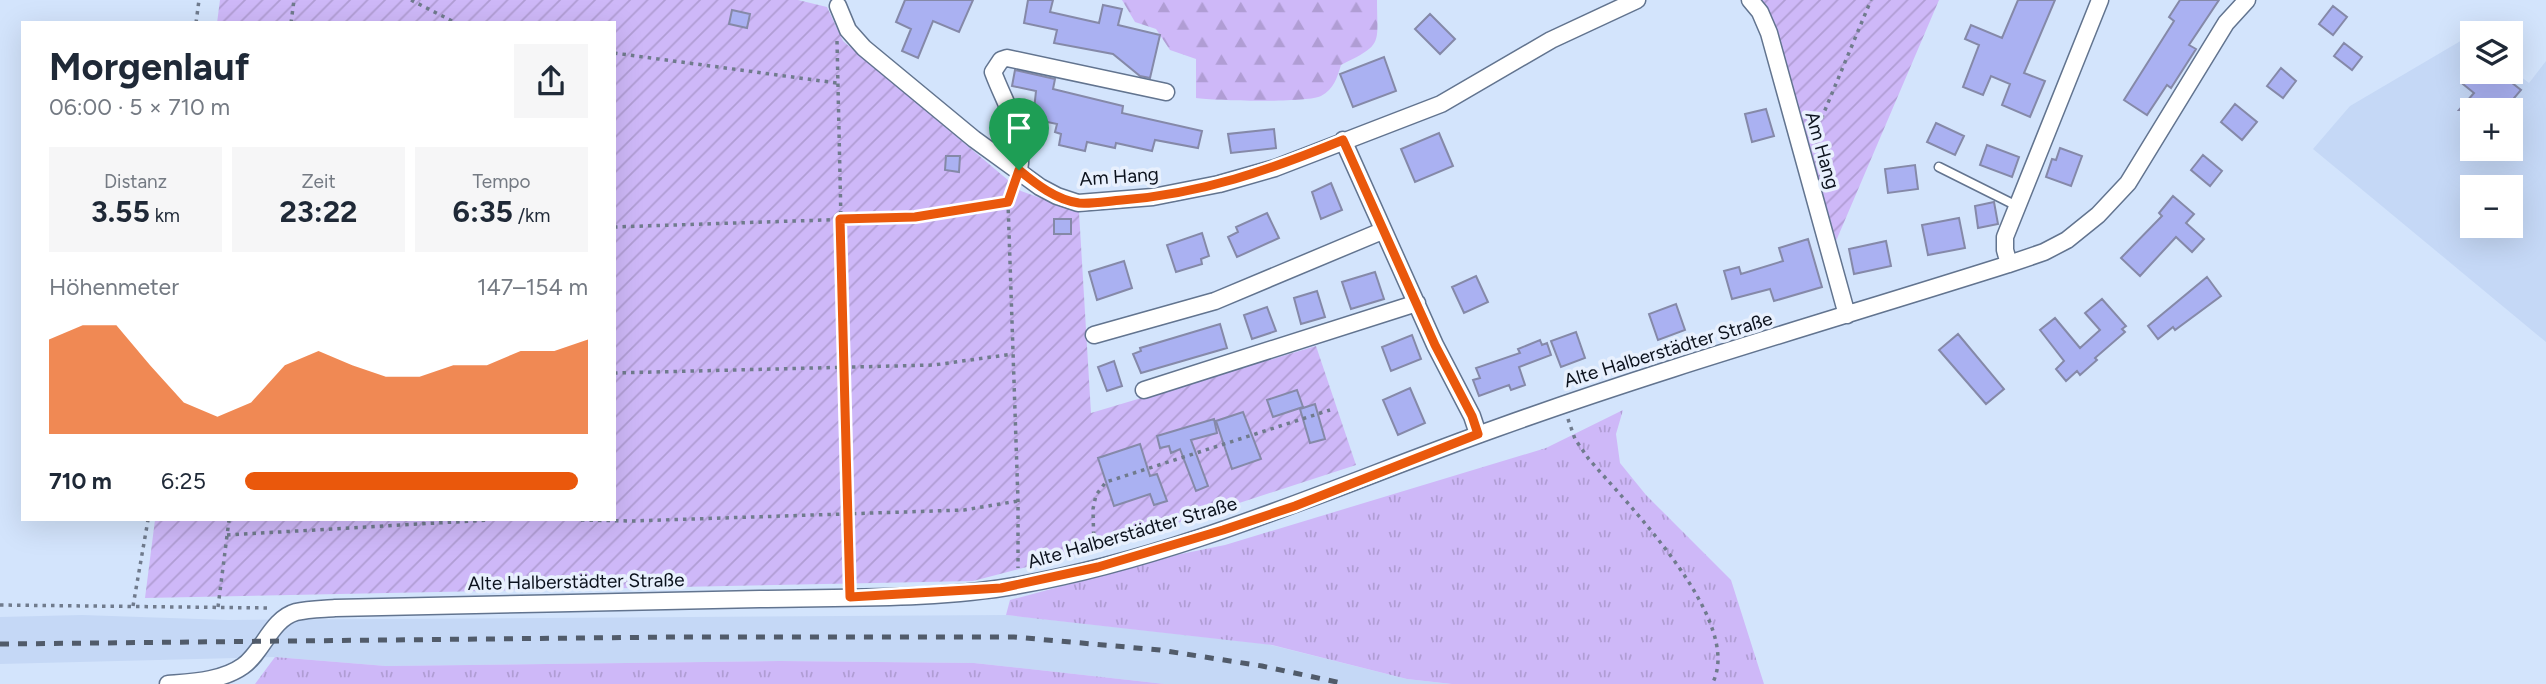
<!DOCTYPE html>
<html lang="de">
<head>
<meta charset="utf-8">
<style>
	:root { --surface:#fff; --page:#f6f6f7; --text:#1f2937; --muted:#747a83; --accent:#ea580c }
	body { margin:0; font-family:Figtree,sans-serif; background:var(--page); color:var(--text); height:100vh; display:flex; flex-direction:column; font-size:26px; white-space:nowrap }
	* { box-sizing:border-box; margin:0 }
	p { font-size:23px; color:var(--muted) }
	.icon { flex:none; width:38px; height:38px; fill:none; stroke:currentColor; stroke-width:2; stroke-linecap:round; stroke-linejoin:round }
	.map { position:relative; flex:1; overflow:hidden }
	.details { position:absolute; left:21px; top:21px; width:595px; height:500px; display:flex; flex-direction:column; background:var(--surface); border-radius:0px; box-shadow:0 7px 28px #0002 }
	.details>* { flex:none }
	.tools { position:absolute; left:2460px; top:21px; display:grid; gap:14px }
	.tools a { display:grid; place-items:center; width:63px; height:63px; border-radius:0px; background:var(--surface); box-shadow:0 7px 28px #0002; font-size:35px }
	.pin { position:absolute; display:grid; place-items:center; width:60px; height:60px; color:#fff; margin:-72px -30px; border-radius:50% 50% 50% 0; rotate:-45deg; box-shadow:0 0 7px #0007 }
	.pin .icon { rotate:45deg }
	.round { display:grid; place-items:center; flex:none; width:74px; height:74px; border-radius:0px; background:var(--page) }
	.head { display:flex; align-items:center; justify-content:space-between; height:119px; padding:0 28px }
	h1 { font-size:38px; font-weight:700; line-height:52px }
	.figures { display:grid; grid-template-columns:repeat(3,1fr); gap:10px; height:119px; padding:7px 28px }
	.figures div { display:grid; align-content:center; border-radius:0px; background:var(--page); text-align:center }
	.figures b { font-size:30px; font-weight:700 }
	.figures small { font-size:19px; font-weight:400 }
	.figures p { font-size:19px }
	.chart { height:196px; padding:14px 28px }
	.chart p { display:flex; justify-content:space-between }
	.chart svg { width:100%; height:126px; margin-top:7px; fill:var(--accent); opacity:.7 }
	ul { padding:0 28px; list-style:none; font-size:23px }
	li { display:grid; grid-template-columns:112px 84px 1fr; align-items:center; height:52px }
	li i { height:18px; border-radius:9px; background:var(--accent) }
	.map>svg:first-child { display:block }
</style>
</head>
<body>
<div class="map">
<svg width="2546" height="684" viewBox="0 0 2546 684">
	<defs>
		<pattern id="grass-tufts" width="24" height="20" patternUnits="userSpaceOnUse" patternTransform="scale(1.75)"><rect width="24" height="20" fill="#ceb8f8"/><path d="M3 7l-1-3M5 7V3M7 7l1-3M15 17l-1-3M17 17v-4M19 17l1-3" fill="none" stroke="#b09dd4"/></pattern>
		<pattern id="forest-firs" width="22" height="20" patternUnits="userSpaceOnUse" patternTransform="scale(1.75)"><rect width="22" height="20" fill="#ceb8f8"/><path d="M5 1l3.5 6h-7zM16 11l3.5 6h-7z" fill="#b09dd4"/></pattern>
		<pattern id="garden-furrows" width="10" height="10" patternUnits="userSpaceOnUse" patternTransform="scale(1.75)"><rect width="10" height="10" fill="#ceb8f8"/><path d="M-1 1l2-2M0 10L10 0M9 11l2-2" fill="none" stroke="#b09dd4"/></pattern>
	</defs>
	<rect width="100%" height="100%" fill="#d3e4fc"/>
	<path fill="#c5d8f6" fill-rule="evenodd" d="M2469,36L2473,39V72H2511V69L2529,83L2546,61V342L2313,149L2350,106ZM2473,110H2511V149H2473ZM2473,187H2511V226H2473Z
		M82,615L228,620L1006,615L1267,644L1407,679L1452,684H1165L974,663L780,661L386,666L275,657L0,664V617Z"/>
	<path fill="url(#grass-tufts)" d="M1623,410L1616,434L1620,463L1646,495L1731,580L1764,684H1452L1407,679L1272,645L1006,615L1010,600L1181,554L1225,545L1546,448Z
		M275,657L386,666L780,661L974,663L1165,684H255Z"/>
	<path fill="url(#forest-firs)" d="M1122,0H1377C1377,45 1384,44 1341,65C1337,78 1334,89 1321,96C1308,103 1215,101 1196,98V59L1170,50L1156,29L1135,22Z"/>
	<path fill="url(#garden-furrows)" d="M220,0H798L827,7L843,41L1021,191L1079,212L1091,413L1316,346L1356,465L1104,547L973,581L145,598L155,520H614V23H217Z
		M1762,0H1939L1836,241L1777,34Z"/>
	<path fill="#aab1f2" stroke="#8589a8" stroke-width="2" d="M905,0H973L959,32L933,21L918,58L902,51L911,29L896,22Z
		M1028,0H1053L1050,12L1099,23L1103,5L1122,9L1118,25L1160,35L1150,78L1140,76L1113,54L1054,43L1057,30L1024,23Z
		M2018,0H2055L2024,73L2045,81L2030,117L2002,105L2010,84L1991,76L1983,95L1963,87L1979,45L1965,39L1971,25L2002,38Z
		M2180,0H2219L2189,45L2196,49L2171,88L2167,85L2147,115L2124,100L2174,21L2169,17Z
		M2333,6L2347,17L2333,35L2319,24Z
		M732,10L750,14L747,28L729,24Z
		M1430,14L1455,39L1440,54L1415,29Z
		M2344,43L2362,57L2352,70L2334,56Z
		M1384,57L1396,91L1353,107L1340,74Z
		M2281,68L2296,81L2283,98L2267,86Z
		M1015,70L1055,79L1053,89L1123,106L1122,113L1202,131L1198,148L1155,140L1152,151L1116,143L1115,148L1087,142L1085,151L1059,145L1061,134L1055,132L1057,124L1033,119L1036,91L1012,86Z
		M2473,72H2498L2521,90L2504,110H2459L2474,93L2463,84Z
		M2235,104L2257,122L2242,140L2221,122Z
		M1766,109L1774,136L1752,142L1745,114Z
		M1936,123L1964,136L1955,155L1927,142Z
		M1274,129L1276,148L1231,153L1228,134Z
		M1439,133L1453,166L1415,182L1401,149Z
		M1987,145L2019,157L2012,177L1980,165Z
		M2060,148L2082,156L2071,186L2046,177L2052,159L2056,160Z
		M2203,155L2222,171L2210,186L2191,170Z
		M946,156H960L959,172L945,170Z
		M1915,165L1918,189L1888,193L1885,169Z
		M1331,183L1342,210L1321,219L1312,192Z
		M2173,196L2194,214L2186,223L2204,239L2192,252L2176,237L2140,276L2121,258L2162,216L2159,213Z
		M1994,202L1998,224L1978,228L1975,206Z
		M1267,213L1279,238L1237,257L1228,237L1238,232L1236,227Z
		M1959,218L1965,248L1928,255L1922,225Z
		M1054,219H1071V234H1054Z
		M1202,233L1209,256L1201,259L1202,264L1176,272L1167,245Z
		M1808,239L1822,287L1774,301L1770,289L1732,299L1724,271L1739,267L1741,274L1783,261L1779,248Z
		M1886,241L1891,266L1854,274L1849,249Z
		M1124,261L1132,288L1097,300L1089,272Z
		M1375,272L1384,299L1351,309L1342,282Z
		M1476,276L1488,302L1464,313L1452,287Z
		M2207,277L2221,296L2175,330L2173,327L2158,339L2148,326Z
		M1317,291L1325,317L1301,324L1294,298Z
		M2102,299L2126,326L2122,329L2125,332L2095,358L2097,360L2080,375L2077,371L2066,381L2056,369L2064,361L2040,330L2055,318L2080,348L2100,330L2085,313Z
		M1676,304L1685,330L1658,340L1649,314Z
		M1267,307L1276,331L1252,339L1244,315Z
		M1220,324L1227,348L1141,373L1133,354L1141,351L1140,348Z
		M1576,332L1585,358L1561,367L1551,341Z
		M1958,334L2004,389L1986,404L1939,350Z
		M1412,335L1421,359L1391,371L1382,347Z
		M1540,340L1542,345L1547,343L1551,355L1519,367L1525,385L1511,390L1509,385L1479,396L1473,380L1480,378L1476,368L1520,353L1518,349Z
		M1114,361L1122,386L1107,391L1098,367Z
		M1410,388L1425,423L1398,435L1383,400Z
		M1297,390L1303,407L1273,417L1267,400Z
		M1315,404L1325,439L1310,443L1300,409Z
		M1243,412L1261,459L1232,469L1216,421Z
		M1214,419L1217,433L1191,440L1208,486L1196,491L1180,449L1171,453L1169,446L1160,448L1157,436Z
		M1140,444L1150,476L1157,474L1167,501L1154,505L1150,494L1114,506L1098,458Z"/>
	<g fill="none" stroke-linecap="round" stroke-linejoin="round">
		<g stroke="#62748f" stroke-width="11">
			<path id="service" d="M1939,167L2017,206"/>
		</g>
		<g stroke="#62748f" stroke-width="19">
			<path id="minor" d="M1750,0L1760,12L1769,33L1847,315
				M838,6L848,30L864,48L974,139L1040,187L1057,196L1078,203L1153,197L1219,184L1275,168L1441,104L1551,40L1637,0
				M1343,140L1435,345L1472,416L1478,434
				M1019,170C1026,133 1005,105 993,72L1001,60L1007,58L1166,92
				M2009,264L2005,250V237L2100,0
				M1094,335L1215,301L1382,231
				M1144,390L1417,303
				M168,684C192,682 222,681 243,666C263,652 271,619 296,612C308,609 323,609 335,608C477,605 618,602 760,599C843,597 939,600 1020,585C1186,555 1340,484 1497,428C1666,367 1839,318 2009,264L2044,252L2067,240L2098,215L2128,183L2226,23L2247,0"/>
		</g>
		<path stroke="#707b8d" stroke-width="3.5" stroke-dasharray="3.5 5" stroke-linecap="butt" d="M411,0L456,23
			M196,23L199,0
			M291,23L294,0
			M837,41L849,583
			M614,53L837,83
			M1815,134L1871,0
			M1013,185L1008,202L1018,501V568
			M614,227L915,217L1008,202
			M614,373L934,365L1013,354
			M1568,419L1575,439L1588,458C1626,503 1746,622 1712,684
			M581,520L632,521L964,510L1018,501
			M227,535L489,520
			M1094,552L1093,509L1096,495L1106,482L1330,410
			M0,605L271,608
			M133,606L148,520
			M218,607L229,520"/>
		<use href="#service" stroke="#fff" stroke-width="8"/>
		<use href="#minor" stroke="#fff" stroke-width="16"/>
		<path stroke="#515b6a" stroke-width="5" stroke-dasharray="9 9" stroke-linecap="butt" d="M0,644L677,637H1014L1160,650L1262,666L1346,684"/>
	</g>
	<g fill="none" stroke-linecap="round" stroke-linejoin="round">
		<g stroke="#fff" stroke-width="14">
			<path id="route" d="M1343,140L1435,345L1472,416L1478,434L1295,506L1223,530L1098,567L1001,588L850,597L840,219L915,217L1008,202L1019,170C1036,184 1056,200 1079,203C1093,204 1108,201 1122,200C1201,194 1270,170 1343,140Z"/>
		</g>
		<use href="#route" stroke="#ea580c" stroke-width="9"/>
	</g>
	<g text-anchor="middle" stroke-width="7" stroke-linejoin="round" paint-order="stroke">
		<g font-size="19" fill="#0c121d" stroke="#e8f0fd">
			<text transform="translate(1823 150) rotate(74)" y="7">Am Hang</text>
			<text transform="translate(1119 176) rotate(-4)" y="7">Am Hang</text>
			<text transform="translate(1668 349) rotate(-17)" y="7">Alte Halberstädter Straße</text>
			<text transform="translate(1132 532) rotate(-16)" y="7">Alte Halberstädter Straße</text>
			<text transform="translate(576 581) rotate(-1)" y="7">Alte Halberstädter Straße</text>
		</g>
	</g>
</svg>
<div class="tools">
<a><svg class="icon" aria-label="layers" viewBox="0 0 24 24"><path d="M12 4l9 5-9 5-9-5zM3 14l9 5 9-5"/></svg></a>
<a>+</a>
<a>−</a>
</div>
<div class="pin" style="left:1019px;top:170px;background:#1e9e55"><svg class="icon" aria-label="arrive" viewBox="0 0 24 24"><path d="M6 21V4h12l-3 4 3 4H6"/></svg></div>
<section class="details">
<div class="head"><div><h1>Morgenlauf</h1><p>06:00 · 5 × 710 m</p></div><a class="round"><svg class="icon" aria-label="share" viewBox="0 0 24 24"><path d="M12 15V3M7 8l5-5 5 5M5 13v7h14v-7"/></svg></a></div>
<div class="figures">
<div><p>Distanz</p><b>3.55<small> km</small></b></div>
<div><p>Zeit</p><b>23:22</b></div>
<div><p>Tempo</p><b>6:35<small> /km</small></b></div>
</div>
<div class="chart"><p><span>Höhenmeter</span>147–154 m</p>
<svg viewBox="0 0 160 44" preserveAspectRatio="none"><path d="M0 44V11L10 6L20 6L30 20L40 33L50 38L60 33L70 20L80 15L90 20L100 24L110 24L120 20L130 20L140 15L150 15L160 11V44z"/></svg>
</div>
<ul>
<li><b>710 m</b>6:25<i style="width:97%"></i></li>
</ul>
</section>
</div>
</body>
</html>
